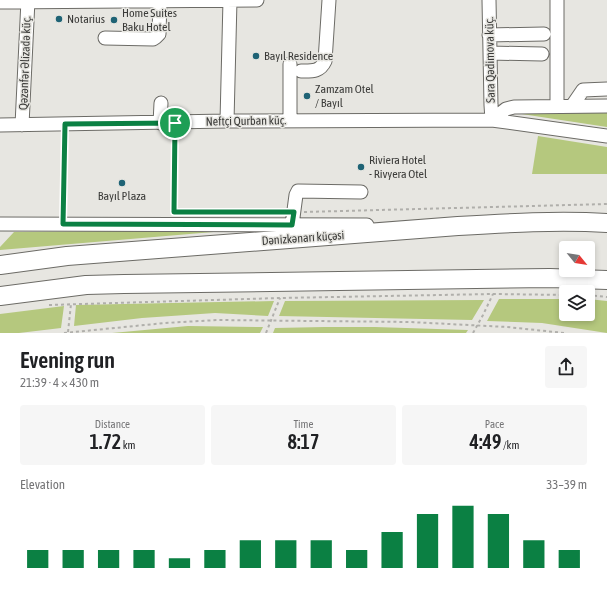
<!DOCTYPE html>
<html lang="en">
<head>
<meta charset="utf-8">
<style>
	:root { --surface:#fff; --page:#f6f6f6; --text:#202124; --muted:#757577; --accent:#0b8043 }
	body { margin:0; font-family:"Asap Condensed",sans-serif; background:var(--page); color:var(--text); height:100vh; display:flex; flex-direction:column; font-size:15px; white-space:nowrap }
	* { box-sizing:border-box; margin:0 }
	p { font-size:13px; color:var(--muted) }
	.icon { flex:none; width:22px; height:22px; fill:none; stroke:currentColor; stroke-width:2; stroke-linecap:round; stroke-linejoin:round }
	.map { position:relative; height:333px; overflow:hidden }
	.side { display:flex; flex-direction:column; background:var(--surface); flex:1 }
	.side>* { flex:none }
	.needle { width:26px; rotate:120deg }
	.buttons { position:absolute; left:559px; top:241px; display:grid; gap:8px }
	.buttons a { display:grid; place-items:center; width:36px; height:36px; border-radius:4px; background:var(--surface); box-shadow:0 2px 6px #0003; font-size:20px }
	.pin { position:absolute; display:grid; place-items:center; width:34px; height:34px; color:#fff; margin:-17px; border:2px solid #fff; border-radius:50%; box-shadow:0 1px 4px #0007 }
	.round { display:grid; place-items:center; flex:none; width:42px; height:42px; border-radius:4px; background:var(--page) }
	.headline { display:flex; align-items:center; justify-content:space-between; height:68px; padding:0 20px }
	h1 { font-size:22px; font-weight:600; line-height:30px }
	.stats { display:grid; grid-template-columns:repeat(3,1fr); gap:6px; height:68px; padding:4px 20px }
	.stats div { display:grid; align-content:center; border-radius:4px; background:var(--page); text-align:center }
	.stats b { font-size:20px; font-weight:600 }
	.stats small { font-size:11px; font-weight:400 }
	.stats p { font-size:11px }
	.chart { height:112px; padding:8px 20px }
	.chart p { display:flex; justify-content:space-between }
	.chart svg { width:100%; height:72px; margin-top:4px; stroke:var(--accent); stroke-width:6 }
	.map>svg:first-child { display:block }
</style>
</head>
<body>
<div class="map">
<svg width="607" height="333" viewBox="0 0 607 333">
	<rect width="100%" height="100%" fill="#e7e6e1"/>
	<path fill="#b5c87e" d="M607,110V127L515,113Z
		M538,136L607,147V174H532Z
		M237,230L0,250V247L14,232Z
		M499,299H566V314H588V299L607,301V333L542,323L487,321Z
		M484,300L472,320L279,316L285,301Z
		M274,301L268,316L215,313L142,318L74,326L76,305Z
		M64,306L61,328L19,333H0V314Z
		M188,326L263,327L260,333H112Z
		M324,327H375L468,330L466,333H273L275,328Z"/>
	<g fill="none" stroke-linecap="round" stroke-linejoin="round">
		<g stroke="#6c6b66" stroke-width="15">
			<path id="minor" d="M489,0L491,105L492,120
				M557,0V106
				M0,2L257,0
				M489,35L544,34
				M105,38L153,39L156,37L159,34L160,1
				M490,53L542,54
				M290,64V121
				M301,71C312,71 320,72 325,61L329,0
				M572,106L583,90L607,89
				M492,120L506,109L514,107L607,106
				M227,121L230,0
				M160,123L161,103
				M0,125L227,121L492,120L607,136
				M22,125L28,0
				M0,224C122,224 244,225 367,225
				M292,225L296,195L298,191L361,192"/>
		</g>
		<g stroke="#6c6b66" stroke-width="20">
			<path id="highway" d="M0,265L67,256L458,226C508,223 558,220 607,223
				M0,296L86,285L124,284L550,278L607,280"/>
		</g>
		<path stroke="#b0afab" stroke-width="2" stroke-dasharray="3 3" stroke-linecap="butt" d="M174,212L175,133
			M228,212H282
			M304,212L607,204
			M63,213L65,135
			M588,295L607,297
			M49,305L280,298L493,294L566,295
			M68,332L71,304
			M64,333L165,323L217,320L410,322L507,327L564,333
			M266,333L280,298
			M473,333L483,315L493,294"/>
		<use href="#minor" stroke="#fff" stroke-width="13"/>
		<use href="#highway" stroke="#fff" stroke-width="18"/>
	</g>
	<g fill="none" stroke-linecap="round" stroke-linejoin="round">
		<g stroke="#fff" stroke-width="8">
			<path id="route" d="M175,123L174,212H294L292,225L63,224L65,124Z"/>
		</g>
		<use href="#route" stroke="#0b8043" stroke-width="5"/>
	</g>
	<g fill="#1f6375" stroke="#e7e6e1" stroke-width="1.5">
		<circle cx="59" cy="19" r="4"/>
		<circle cx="114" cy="20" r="4"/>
		<circle cx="256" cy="56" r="4"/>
		<circle cx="307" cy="96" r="4"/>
		<circle cx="361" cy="167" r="4"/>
		<circle cx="122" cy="183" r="4"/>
	</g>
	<g text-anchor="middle" stroke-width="3" stroke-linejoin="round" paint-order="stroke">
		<g font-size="12" fill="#3b3b39" stroke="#e7e6e1" text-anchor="start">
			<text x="122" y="17">Home Suites<tspan x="122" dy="14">Baku Hotel</tspan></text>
			<text x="67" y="23">Notarius</text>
			<text x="264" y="60">Bayıl Residence</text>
			<text x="315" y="93">Zamzam Otel<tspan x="315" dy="14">/ Bayıl</tspan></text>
			<text x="369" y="164">Riviera Hotel<tspan x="369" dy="14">- Rivyera Otel</tspan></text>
			<text x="122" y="200" text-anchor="middle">Bayıl Plaza</text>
		</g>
		<g font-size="12" fill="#3b3b39" stroke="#e7e6e1">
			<text transform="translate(490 60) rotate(-91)" y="4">Sara Qədimova küç.</text>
			<text transform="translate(25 63) rotate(-88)" y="4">Qəzənfər Əlizadə küç.</text>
			<text transform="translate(246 121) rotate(-1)" y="4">Neftçi Qurban küç.</text>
			<text transform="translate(303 238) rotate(-4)" y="4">Dənizkənarı küçəsi</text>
		</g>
	</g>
</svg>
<div class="buttons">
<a><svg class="needle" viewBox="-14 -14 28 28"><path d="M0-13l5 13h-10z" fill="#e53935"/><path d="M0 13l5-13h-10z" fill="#757577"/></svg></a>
<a><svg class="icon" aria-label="layers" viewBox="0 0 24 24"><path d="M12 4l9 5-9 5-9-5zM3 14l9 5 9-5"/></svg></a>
</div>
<div class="pin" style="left:175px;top:123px;background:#1e9e55"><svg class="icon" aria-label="arrive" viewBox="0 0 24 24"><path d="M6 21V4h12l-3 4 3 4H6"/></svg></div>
</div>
<section class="side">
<div class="headline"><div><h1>Evening run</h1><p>21:39 · 4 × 430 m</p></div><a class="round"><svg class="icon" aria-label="share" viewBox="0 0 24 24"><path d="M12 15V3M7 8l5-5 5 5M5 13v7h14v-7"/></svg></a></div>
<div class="stats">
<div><p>Distance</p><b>1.72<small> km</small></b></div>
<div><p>Time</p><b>8:17</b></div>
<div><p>Pace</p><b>4:49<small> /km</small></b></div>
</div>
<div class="chart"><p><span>Elevation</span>33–39 m</p>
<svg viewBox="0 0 160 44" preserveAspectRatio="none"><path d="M5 44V33M15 44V33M25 44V33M35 44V33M45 44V38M55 44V33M65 44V27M75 44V27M85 44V27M95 44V33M105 44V22M115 44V11M125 44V6M135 44V11M145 44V27M155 44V33"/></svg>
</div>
</section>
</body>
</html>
